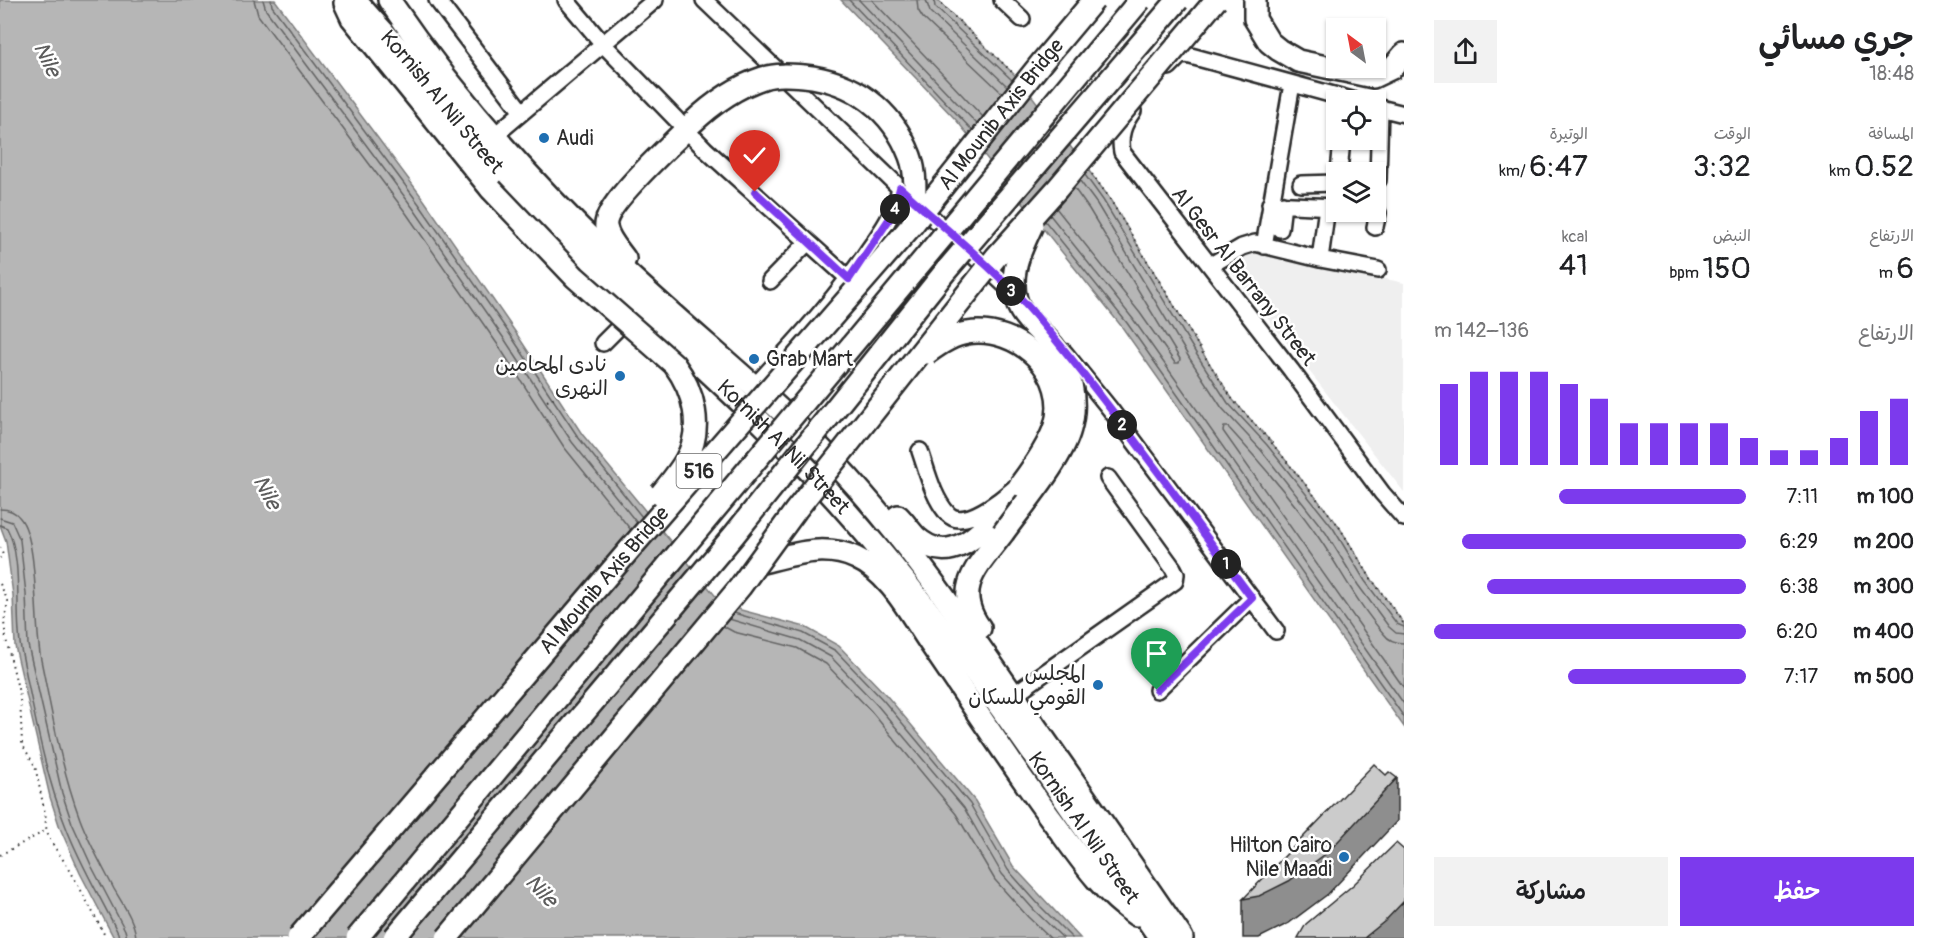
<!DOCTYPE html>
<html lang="ar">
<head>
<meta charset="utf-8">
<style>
	:root { --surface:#fff; --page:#f2f2f2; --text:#202124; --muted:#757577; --accent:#7c3aed }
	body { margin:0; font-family:Pangolin,"Playpen Sans Arabic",sans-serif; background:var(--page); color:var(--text); direction:rtl; height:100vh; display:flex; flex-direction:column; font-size:22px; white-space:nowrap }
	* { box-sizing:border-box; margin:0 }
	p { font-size:20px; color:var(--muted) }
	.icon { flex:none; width:33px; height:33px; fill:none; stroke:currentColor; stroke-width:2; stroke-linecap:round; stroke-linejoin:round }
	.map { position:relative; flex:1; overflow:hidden; direction:ltr }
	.drawer { display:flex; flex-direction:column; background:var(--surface); width:540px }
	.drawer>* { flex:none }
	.needle { width:39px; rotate:328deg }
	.buttons { position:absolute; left:1326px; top:18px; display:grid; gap:12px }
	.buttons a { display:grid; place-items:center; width:60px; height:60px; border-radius:0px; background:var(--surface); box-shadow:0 2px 4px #0004; font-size:30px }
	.pin { position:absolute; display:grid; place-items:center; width:51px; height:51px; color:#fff; margin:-62px -26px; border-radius:50% 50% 50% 0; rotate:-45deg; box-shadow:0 0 6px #0007 }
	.pin .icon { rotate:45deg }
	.km { position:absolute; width:30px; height:30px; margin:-15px; border-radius:50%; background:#222; color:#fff; font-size:16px; line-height:30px; text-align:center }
	.round { display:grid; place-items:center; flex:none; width:63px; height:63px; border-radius:0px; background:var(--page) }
	.head { display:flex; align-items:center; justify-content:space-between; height:102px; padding:0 30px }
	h1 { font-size:33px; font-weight:600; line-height:45px }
	.figures { display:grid; grid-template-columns:repeat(3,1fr); gap:9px; height:102px; padding:6px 30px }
	.figures div { display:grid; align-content:center }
	.figures b { font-size:30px; font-weight:600 }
	.figures small { font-size:16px; font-weight:400 }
	.figures p { font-size:16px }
	.chart { height:168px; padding:12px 30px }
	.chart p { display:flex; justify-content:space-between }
	.chart svg { width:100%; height:108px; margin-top:6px; stroke:var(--accent); stroke-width:6 }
	.cta { display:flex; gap:12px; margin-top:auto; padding:12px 30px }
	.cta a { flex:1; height:69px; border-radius:0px; background:var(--accent); color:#fff; font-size:24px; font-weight:600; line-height:69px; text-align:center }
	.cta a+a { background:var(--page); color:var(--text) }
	ul { padding:0 30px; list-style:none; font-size:20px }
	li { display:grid; grid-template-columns:96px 72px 1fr; align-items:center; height:45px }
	li i { height:15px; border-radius:8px; background:var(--accent) }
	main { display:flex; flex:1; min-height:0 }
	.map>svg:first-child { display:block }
</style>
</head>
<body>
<main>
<section class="drawer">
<div class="head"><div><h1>جري مسائي</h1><p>18:48</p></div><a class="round"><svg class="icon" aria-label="share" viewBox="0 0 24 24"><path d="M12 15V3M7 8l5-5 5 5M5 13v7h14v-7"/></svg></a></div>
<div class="figures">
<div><p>المسافة</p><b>0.52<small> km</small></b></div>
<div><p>الوقت</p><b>3:32</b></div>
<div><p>الوتيرة</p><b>6:47<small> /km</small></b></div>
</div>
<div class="figures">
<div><p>الارتفاع</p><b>6<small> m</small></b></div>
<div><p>النبض</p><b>150<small> bpm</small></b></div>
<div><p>kcal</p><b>41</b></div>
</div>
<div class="chart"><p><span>الارتفاع</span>136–142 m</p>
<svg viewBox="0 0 160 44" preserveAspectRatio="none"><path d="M5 44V11M15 44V6M25 44V6M35 44V6M45 44V11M55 44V17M65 44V27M75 44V27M85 44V27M95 44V27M105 44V33M115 44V38M125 44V38M135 44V33M145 44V22M155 44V17"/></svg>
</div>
<ul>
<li><b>100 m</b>7:11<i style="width:60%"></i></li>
<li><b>200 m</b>6:29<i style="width:91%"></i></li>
<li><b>300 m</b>6:38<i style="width:83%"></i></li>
<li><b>400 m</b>6:20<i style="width:100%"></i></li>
<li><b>500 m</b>7:17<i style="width:57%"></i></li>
</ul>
<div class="cta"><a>حفظ</a><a>مشاركة</a></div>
</section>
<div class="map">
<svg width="1404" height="938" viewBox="0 0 1404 938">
	<rect width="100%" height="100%" fill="#fff"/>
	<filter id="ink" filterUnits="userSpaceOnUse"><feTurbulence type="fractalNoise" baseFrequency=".0167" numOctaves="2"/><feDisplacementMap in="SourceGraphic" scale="12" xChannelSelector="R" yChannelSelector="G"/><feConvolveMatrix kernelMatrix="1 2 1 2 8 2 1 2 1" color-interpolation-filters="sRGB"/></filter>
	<g filter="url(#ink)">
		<path fill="#efefef" d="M1253,249L1404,283V492L1229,269Z"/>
		<path fill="#b6b6b6" stroke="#7e7e7e" stroke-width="1.5" d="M0,0H275L424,200L516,333L582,434L718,599L741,610L805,627L839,646L887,696L975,801L1013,866L1080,938H114L80,873L60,828L50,797L15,646L13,595L6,541L0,525Z
			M841,0H937L1019,79L1108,196L1202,352L1233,400L1271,442L1338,525L1370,577L1404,624V727L1122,327L957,121Z"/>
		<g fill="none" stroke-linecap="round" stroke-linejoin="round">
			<path stroke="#636363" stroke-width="1.5" d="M254,0L258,15L406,213L498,345L564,447L631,530
				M263,0L266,10L413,208L505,340L572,442L637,523
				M271,0L272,6L419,204L511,336L578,437L642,517
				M849,0L972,130
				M859,0L977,124
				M872,0L983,117
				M917,0L918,10L923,18L1002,93
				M926,0L930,12L1007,86
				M934,0L935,7L1012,80
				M1085,175L1103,200L1197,355L1228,403L1267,445L1333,528L1365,581L1397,624L1404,627
				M1080,181L1097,204L1190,359L1222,408L1261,450L1326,533L1358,585L1389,627L1396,633L1404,634
				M1056,208L1140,313L1175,363H1179L1180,359L1089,209L1074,188
				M1050,215L1133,319L1404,704
				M1045,221L1127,323L1404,717
				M0,509C8,509 15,511 20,518C39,540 34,627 41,660C52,713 61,768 80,819C89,843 102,866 114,889C122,903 135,921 136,938
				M0,518L12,522L20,540L26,594L28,645L62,793L72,823L92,867L125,930L127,938
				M0,525L7,528C24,560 14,614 21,649C33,706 44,773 66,827C80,864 101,898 118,933L119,938
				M734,613L803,633L836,651L883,700L970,804L1008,870L1040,906L1072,938
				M729,619L800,640L831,657L877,705L964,808L1002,874L1035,911L1063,938
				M723,626L734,632L797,648L826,664L871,711L956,814L995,880L1028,917L1050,938
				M1404,643C1396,643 1389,641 1384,634C1358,605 1341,570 1319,538C1292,499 1260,462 1228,427H1224L1223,431L1404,688"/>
			<g stroke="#2b2b2b" stroke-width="20">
				<path id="minor" d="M437,0L522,112
					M566,0L603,44L705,149L849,279
					M704,0L900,188L1018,297
					M1002,0L1022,19
					M1169,67L1180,56L1187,55L1352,100
					M1376,107L1404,114
					M1133,111C1123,125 1119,135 1122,152L1291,370L1382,493L1404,518
					M494,136L655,0
					M1339,172L1342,140
					M1376,181L1378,180L1380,108
					M1301,184L1336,183
					M1270,204L1336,207
					M1375,227L1378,213L1376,209
					M1280,229L1283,204
					M1264,246L1292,84
					M1320,259L1327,207
					M1211,265L1242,247L1255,243L1320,259L1378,270
					M770,281L808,242
					M603,343L632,314
					M1064,352L1110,409L1276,631
					M755,386C794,343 834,301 867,252C882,231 895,213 900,188
					M920,451C927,471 933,498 948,514C965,533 1014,490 1026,477
					M1157,690L1252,598
					M1013,695L1175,581L1176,574L1173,568L1108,478"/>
			</g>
			<g stroke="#2b2b2b" stroke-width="26">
				<g id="highway">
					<path id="s1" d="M355,0C374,22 394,43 413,65C457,120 501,176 551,225C647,318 749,403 838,502C959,637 1057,790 1160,938"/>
					<path d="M389,0C453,94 529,180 611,258C684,328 764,390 835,463C900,532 955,611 1009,689C1067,771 1125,855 1182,938"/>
					<path d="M1255,0V19L1269,42L1279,50L1298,61L1373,77L1392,68L1404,54"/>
					<path d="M345,3L352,18L491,189"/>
					<path d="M625,259C618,249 608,239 606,227C602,205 674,143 691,124"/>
					<path d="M898,516C905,523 910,531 917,538C949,566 978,536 1000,512"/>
					<path d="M759,563C791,555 824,543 856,558C890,573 910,614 930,643C970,701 1008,760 1049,816C1076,852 1099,890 1136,915"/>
					<path d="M980,628C951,588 979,565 1003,533"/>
				</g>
			</g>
			<path stroke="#2b2b2b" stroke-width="2" stroke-dasharray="1.5 4.5" stroke-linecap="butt" d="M937,0L1013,73
				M1092,174L1108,196L1202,352L1233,400L1271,442L1338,525L1370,577L1404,624
				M547,401L557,396
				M0,547L3,555L0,558
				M0,584L8,601L4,622L6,639L20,697L22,744L35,766L46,818C43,837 62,856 71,872C83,894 95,916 106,938
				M0,855L47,830"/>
			<use href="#minor" stroke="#fff" stroke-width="15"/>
			<use href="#highway" stroke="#fff" stroke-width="21"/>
			<g stroke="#2b2b2b" stroke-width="26" stroke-linecap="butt">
				<g id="highway-bridge">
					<path d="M691,124C712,104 735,87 763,78C776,74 790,75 804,76C853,81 892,109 910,156C918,177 914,203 913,224"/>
					<path d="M491,189L575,277L674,364C694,391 704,428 686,460C679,472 670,483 661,494"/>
					<path d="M927,353C939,344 952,335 967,333C1018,325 1071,373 1055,426C1049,445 1032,469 1020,485"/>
					<path d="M1003,533C1023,505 1062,460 1070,429C1078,401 1071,368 1053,346C1034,324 1013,315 1014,282C1014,262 1024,243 1032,225"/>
					<path id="s2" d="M298,938L630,549L913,224L1042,62L1094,0"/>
					<path d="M357,938L1140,0"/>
					<path d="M394,938L734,535L944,273L1178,0"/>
					<path d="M447,938L740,587L796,510L996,257L1057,189L1216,0"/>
				</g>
			</g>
			<use href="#highway-bridge" stroke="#fff" stroke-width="21"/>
		</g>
		<path fill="#8e8e8e" stroke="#2b2b2b" stroke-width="1.5" d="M1397,778V821L1328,894L1289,923L1259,938H1243V899Z
			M1404,901V938H1364Z"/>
		<path fill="#cbcbcb" stroke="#2b2b2b" stroke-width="1.5" d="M1374,764L1386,775L1389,772L1397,778L1328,852L1289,881L1259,896L1243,899Z
			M1396,843L1404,850V901L1385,921L1364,938H1298L1306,924L1353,885Z"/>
	</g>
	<g fill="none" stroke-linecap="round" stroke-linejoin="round" filter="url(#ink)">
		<g stroke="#fff" stroke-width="12">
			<path id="route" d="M755,192L849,279L894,212L900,188C945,229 996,269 1036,316C1112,406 1181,504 1252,598L1157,690"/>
		</g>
		<use href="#route" stroke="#7c3aed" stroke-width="8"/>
	</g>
	<g fill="#1f6fb2" stroke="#fff" stroke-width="2">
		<circle cx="544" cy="138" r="6"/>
		<circle cx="754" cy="359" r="6"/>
		<circle cx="620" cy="376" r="6"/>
		<circle cx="1098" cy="685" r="6"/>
		<circle cx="1344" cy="857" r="6"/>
	</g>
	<g text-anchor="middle" stroke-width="5" stroke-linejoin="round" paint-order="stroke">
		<rect fill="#fff" stroke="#6b6b6b" stroke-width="1.5" x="676.5" y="454" width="45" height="34" rx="4.5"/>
		<g font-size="20" font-weight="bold" fill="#2b2b2b">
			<text x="699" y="478">516</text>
		</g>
		<g font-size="21" fill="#2b2b2b" stroke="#fff">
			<text dy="7" stroke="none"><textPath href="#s1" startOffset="134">Kornish Al Nil Street</textPath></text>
			<text dy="7" stroke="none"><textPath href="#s2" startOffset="1083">Al Mounib Axis Bridge</textPath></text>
			<text transform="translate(1244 276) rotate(52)" y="7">Al Gesr Al Barrany Street</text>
			<text dy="7" stroke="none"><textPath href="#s1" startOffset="620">Kornish Al Nil Street</textPath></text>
			<text dy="7" stroke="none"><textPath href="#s2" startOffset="471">Al Mounib Axis Bridge</textPath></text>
			<text dy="7" stroke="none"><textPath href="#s1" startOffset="1106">Kornish Al Nil Street</textPath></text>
		</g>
		<g font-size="21" fill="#2b2b2b" stroke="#fff" text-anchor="end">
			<text x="556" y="145" text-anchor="start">Audi</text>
			<text x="766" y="366" text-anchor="start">Grab Mart</text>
			<text x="608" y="371">نادى المحامين<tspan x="608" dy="24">النهرى</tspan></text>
			<text x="1086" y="680">المجلس<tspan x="1086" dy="24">القومي للسكان</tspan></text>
			<text x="1332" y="852">Hilton Cairo<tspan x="1332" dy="24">Nile Maadi</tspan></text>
		</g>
		<g font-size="22" font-style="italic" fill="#5c5c5c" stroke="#fff">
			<text transform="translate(48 59) rotate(64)" y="8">Nile</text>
			<text transform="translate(268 492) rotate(62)" y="8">Nile</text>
			<text transform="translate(542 890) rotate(47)" y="8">Nile</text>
		</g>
	</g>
</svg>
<div class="buttons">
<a><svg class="needle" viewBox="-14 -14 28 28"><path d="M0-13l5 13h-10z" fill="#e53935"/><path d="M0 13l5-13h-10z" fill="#757577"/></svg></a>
<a><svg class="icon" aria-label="locate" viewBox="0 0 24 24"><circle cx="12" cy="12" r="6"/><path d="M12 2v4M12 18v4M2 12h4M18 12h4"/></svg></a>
<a><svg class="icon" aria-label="layers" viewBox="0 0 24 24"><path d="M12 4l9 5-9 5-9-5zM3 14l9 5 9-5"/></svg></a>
</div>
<div class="pin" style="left:1157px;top:690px;background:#1e9e55"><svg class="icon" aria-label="arrive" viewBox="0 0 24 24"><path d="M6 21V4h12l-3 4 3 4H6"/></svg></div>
<div class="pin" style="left:755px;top:192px;background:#d93025"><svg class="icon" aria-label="check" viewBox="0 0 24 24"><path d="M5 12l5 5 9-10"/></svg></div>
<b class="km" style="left:1226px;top:564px">1</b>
<b class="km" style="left:1122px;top:425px">2</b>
<b class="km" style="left:1011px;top:291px">3</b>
<b class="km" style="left:895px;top:209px">4</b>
</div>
</main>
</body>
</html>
